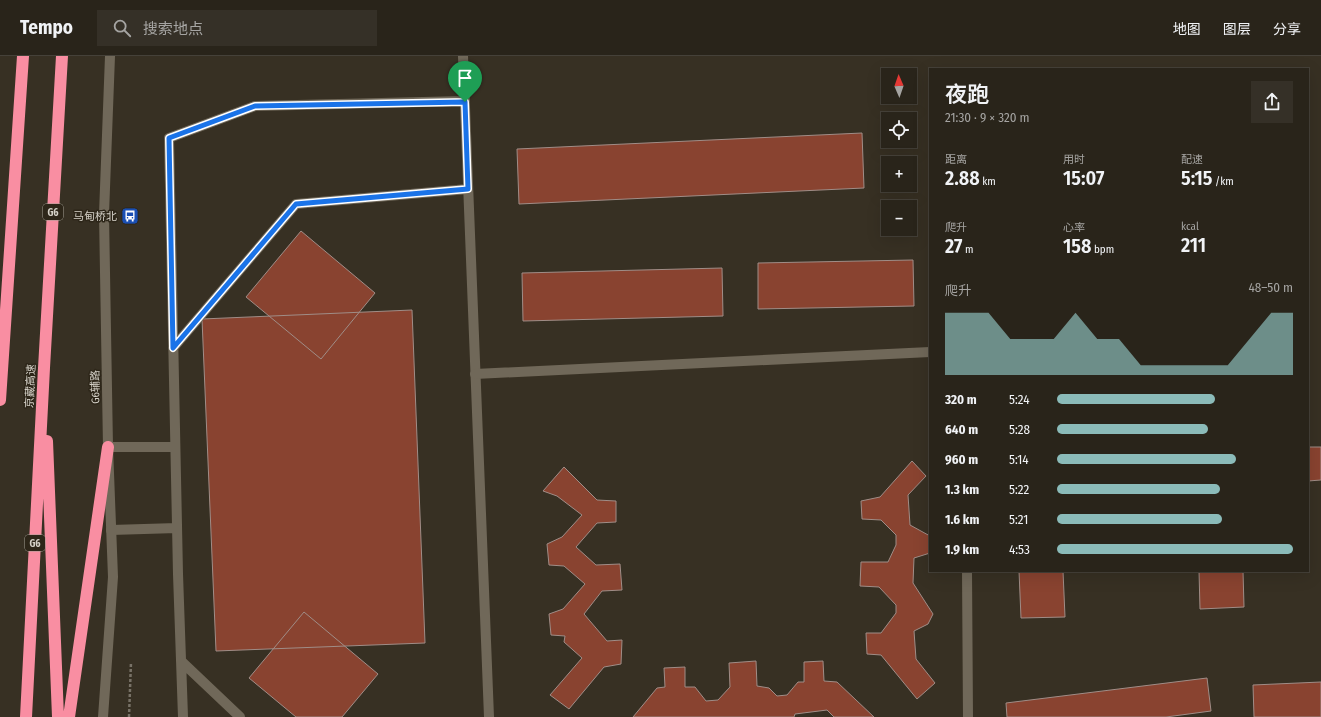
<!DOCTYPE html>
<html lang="zh">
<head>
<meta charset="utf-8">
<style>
	:root { --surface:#29241a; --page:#353027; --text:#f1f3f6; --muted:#a5a4a2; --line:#454139; --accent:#8bbbb9 }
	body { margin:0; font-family:"Fira Sans Condensed","Noto Sans SC",sans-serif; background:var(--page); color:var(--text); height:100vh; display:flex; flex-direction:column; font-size:15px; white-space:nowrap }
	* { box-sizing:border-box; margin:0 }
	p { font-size:13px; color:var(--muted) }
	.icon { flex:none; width:22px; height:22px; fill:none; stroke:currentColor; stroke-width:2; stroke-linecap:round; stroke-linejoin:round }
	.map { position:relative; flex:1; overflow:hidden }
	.details { position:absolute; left:929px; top:12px; width:380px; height:504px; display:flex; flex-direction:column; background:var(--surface); border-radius:0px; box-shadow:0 4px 16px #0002,0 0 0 1px var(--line) }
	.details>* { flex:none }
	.needle { width:26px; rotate:358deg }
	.tools { position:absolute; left:881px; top:12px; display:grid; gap:8px }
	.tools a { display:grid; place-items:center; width:36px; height:36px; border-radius:0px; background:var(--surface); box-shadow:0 4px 16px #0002,0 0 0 1px var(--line); font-size:20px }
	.pin { position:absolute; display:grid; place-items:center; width:34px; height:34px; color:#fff; margin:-41px -17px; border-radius:50% 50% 50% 0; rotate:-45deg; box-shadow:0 0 4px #0007 }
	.pin .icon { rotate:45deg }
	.round { display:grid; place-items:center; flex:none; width:42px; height:42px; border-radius:0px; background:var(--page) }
	.headline { display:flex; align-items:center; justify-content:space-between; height:68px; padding:0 16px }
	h1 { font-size:22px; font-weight:600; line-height:30px }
	.metrics { display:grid; grid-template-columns:repeat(3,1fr); gap:6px; height:68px; padding:4px 16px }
	.metrics div { display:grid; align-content:center }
	.metrics b { font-size:20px; font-weight:600 }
	.metrics small { font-size:11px; font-weight:400 }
	.metrics p { font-size:11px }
	.chart { height:112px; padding:8px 16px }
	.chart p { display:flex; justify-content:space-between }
	.chart svg { width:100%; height:72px; margin-top:4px; fill:var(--accent); opacity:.7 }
	ul { padding:0 16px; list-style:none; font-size:13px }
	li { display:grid; grid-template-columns:64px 48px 1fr; align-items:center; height:30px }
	li i { height:10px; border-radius:5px; background:var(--accent) }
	header { display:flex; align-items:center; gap:24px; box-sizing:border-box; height:56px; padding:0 20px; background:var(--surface); border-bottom:1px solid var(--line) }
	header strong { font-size:19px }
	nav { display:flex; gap:22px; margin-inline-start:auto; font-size:14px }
	.search { width:280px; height:36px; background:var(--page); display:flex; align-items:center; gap:10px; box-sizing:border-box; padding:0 14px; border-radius:0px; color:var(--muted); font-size:15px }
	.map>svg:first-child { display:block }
</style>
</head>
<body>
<header>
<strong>Tempo</strong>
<div class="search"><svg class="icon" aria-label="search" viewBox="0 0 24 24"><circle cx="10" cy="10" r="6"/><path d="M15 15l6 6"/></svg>搜索地点</div>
<nav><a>地图</a><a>图层</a><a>分享</a></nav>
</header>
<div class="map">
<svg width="1321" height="661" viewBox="0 0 1321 661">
	<rect width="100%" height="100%" fill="#373023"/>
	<path fill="#894330" stroke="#a08d87" d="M862,77L864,132L519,148L517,93Z
		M301,175L375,237L321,303L246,241Z
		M913,204L914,250L758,253V207Z
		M722,212L723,260L523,265L522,217Z
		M412,254L425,587L216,595L202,263Z
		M1308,391H1321V424L1308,425Z
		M912,405L926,420L908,439L910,469L930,480V497L914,502L913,527L933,558L928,568L914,575L916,603L935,627L917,643L881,599L867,598L866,577H881L896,557V549L879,531L860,530L861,506H888L896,489V479L881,464L862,463L861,445L880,441Z
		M564,411L597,444L616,445V466L597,467L576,491L596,509L620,508L622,534L602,535L584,558L607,585L622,584L621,608L604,611L569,653L550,639L582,602L564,586L565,580L551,579L549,558L563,553L585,528L564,510L549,509L547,488L562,481L582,459L557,440L543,435Z
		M1019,515H1063L1065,561L1021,562Z
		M1199,515H1243L1244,551L1200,553Z
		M304,556L378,618L342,661H296L249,622Z
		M756,605L757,630L769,632L777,640L787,639L798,626H804V606L823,605L824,625L837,626L874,661H834L827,654L795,658L794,661H633L657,632L665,631L664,612L685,611V631H695L706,645L718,644L730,631L729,607Z
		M1207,622L1211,655L1166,661H1007L1006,647Z
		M1321,626V661H1254L1253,629Z"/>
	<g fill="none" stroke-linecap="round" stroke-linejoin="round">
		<path stroke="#787267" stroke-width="2.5" stroke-dasharray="3 2" stroke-linecap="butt" d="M129,661L131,606"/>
		<path stroke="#706859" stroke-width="10" d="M463,0L489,661
			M173,292L296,148L468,133
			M108,391H175
			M111,474L177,472
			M181,605L240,661
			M183,661L178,518L169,82L255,50L465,45"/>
		<path stroke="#706859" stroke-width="10" d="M475,318L930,296
			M967,515L968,661"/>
		<path stroke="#706859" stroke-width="10" d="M103,661L113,521L108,391L104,158L110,0"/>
		<path stroke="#f98ea2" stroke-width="12" d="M0,344L23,0
			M47,385L58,661
			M26,661L44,312L62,0
			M69,661L108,391"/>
	</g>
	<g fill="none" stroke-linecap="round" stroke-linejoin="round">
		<g stroke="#fff" stroke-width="8">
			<path id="route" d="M465,46L468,133L296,148L173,292L169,82L255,50Z"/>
		</g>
		<use href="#route" stroke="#1a73e8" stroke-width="5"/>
	</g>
	<defs>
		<g id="bus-square" transform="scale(0.9)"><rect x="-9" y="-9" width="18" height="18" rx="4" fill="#1a4fb4" stroke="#2d2619"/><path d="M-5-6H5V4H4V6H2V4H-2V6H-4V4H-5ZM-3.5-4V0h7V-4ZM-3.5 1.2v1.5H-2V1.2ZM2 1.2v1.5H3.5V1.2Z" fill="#fff"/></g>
	</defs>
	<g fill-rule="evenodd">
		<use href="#bus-square" x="130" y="160"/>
	</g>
	<g text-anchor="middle" stroke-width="3" stroke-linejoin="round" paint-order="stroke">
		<g fill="#2d2619" stroke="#a39e94" stroke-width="1">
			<rect x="43" y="148" width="20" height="16" rx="3"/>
			<rect x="25" y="479" width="20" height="16" rx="3"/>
		</g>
		<g font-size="10" font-weight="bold" fill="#d5d1c8">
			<text x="53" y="160">G6</text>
			<text x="35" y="491">G6</text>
		</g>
		<g font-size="11" fill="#d5d1c8" stroke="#2d2619" text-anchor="end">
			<text x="117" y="164">马甸桥北</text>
		</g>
		<g font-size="11" fill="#d5d1c8" stroke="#2d2619">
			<text transform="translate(30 330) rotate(-87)" y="4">京藏高速</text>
			<text transform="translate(95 331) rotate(-91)" y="4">G6辅路</text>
		</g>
	</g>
</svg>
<div class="tools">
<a><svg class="needle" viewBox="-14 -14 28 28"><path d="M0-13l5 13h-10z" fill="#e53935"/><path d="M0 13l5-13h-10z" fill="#a5a4a2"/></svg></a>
<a><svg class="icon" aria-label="locate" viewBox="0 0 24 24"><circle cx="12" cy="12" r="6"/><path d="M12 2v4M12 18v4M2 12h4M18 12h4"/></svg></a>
<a>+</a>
<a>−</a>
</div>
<div class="pin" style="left:465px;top:46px;background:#1e9e55"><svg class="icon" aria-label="arrive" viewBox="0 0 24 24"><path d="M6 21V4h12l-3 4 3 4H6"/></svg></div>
<section class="details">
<div class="headline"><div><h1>夜跑</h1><p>21:30 · 9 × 320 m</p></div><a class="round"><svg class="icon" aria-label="share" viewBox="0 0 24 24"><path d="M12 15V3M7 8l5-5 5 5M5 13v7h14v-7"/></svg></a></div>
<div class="metrics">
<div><p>距离</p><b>2.88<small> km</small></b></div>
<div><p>用时</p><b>15:07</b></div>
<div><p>配速</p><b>5:15<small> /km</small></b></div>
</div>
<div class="metrics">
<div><p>爬升</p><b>27<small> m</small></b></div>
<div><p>心率</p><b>158<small> bpm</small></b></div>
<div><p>kcal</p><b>211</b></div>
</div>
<div class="chart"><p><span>爬升</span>48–50 m</p>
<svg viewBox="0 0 160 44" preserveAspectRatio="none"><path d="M0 44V6L10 6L20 6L30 22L40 22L50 22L60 6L70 22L80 22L90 38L100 38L110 38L120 38L130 38L140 22L150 6L160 6V44z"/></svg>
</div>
<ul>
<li><b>320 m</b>5:24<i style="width:67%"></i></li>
<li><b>640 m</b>5:28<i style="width:64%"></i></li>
<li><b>960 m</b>5:14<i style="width:76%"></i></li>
<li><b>1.3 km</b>5:22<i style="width:69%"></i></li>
<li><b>1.6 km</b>5:21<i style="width:70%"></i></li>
<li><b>1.9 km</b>4:53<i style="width:100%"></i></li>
</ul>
</section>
</div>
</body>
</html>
